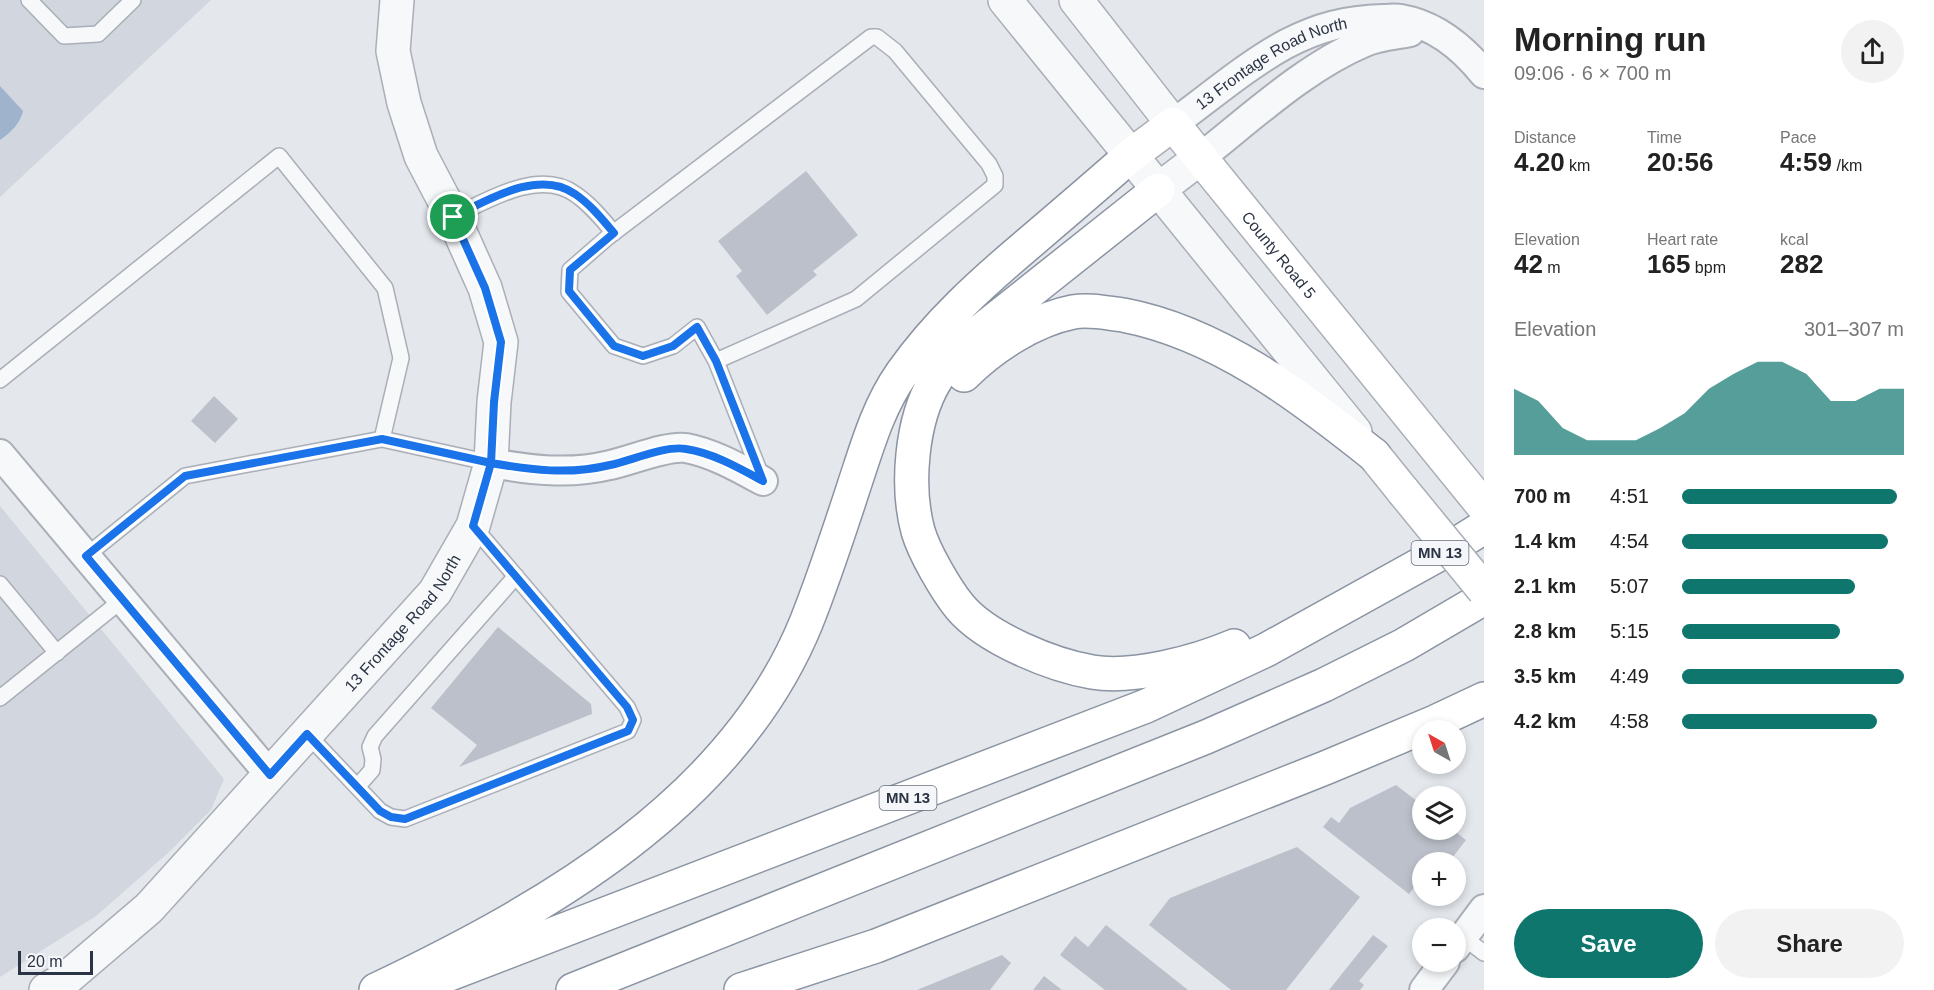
<!DOCTYPE html>
<html lang="en">
<head>
<meta charset="utf-8">
<style>
	:root { --surface:#fff; --page:#f2f2f2; --text:#222; --muted:#767676; --accent:#0f766e }
	body { margin:0; font-family:Arial,sans-serif; background:var(--page); color:var(--text); height:100vh; display:flex; flex-direction:column; font-size:22px; white-space:nowrap }
	* { box-sizing:border-box; margin:0 }
	p { font-size:20px; color:var(--muted) }
	.icon { flex:none; width:33px; height:33px; fill:none; stroke:currentColor; stroke-width:2; stroke-linecap:round; stroke-linejoin:round }
	.map { position:relative; flex:1; overflow:hidden }
	.drawer { display:flex; flex-direction:column; background:var(--surface); width:450px }
	.drawer>* { flex:none }
	.needle { width:39px; rotate:321deg }
	.tools { position:absolute; left:1412px; top:720px; display:grid; gap:12px }
	.tools a { display:grid; place-items:center; width:54px; height:54px; border-radius:50%; background:var(--surface); box-shadow:0 3px 9px #0003; font-size:30px }
	.scale { position:absolute; left:18px; bottom:15px; width:75px; box-sizing:border-box; padding-left:6px; border:3px solid #2b3445; border-top:0; font-size:16px; line-height:21px; white-space:nowrap; color:#2b3445; -webkit-text-stroke:4px #f4f6f9; paint-order:stroke }
	.pin { position:absolute; display:grid; place-items:center; width:51px; height:51px; color:#fff; margin:-26px; border:3px solid #fff; border-radius:50%; box-shadow:0 2px 6px #0007 }
	.round { display:grid; place-items:center; flex:none; width:63px; height:63px; border-radius:32px; background:var(--page) }
	.overview { display:flex; align-items:center; justify-content:space-between; height:102px; padding:0 30px }
	h1 { font-size:33px; font-weight:800; line-height:45px }
	.figures { display:grid; grid-template-columns:repeat(3,1fr); gap:9px; height:102px; padding:6px 30px }
	.figures div { display:grid; align-content:center }
	.figures b { font-size:26px; font-weight:800 }
	.figures small { font-size:16px; font-weight:400 }
	.figures p { font-size:16px }
	.chart { height:168px; padding:12px 30px }
	.chart p { display:flex; justify-content:space-between }
	.chart svg { width:100%; height:108px; margin-top:6px; fill:var(--accent); opacity:.7 }
	.cta { display:flex; gap:12px; margin-top:auto; padding:12px 30px }
	.cta a { flex:1; height:69px; border-radius:36px; background:var(--accent); color:#fff; font-size:24px; font-weight:800; line-height:69px; text-align:center }
	.cta a+a { background:var(--page); color:var(--text) }
	ul { padding:0 30px; list-style:none; font-size:20px }
	li { display:grid; grid-template-columns:96px 72px 1fr; align-items:center; height:45px }
	li i { height:15px; border-radius:8px; background:var(--accent) }
	main { display:flex; flex:1; min-height:0 }
	.map>svg:first-child { display:block }
</style>
</head>
<body>
<main>
<div class="map">
<svg width="1484" height="990" viewBox="0 0 1484 990">
	<rect width="100%" height="100%" fill="#e4e7ec"/>
	<path fill="#d2d6de" d="M0,0H211L0,197Z
		M0,506L224,779L211,810L169,852L96,916L0,977Z"/>
	<path fill="#9fb4cc" d="M0,86L23,111C20,124 11,132 0,140Z"/>
	<path fill="#bbc0ca" d="M806,171L858,235L813,271L817,275L767,315L736,276L742,271L718,241Z
		M214,396L238,419L215,443L191,421Z
		M498,627L591,704L592,714L459,767L477,745L431,708Z
		M1396,785L1422,805V830H1453L1466,840L1449,862H1422V877L1409,894L1323,827L1331,817L1339,823L1350,808Z
		M1297,847L1360,897L1286,990H1231L1149,925L1170,898Z
		M1106,925L1188,990H1105L1060,955L1075,936L1088,947Z
		M1373,935L1388,946L1359,981L1364,985L1360,990H1329Z
		M1002,955L1011,963L990,990H917Z
		M1044,976L1062,990H1033Z"/>
	<g fill="none" stroke-linecap="round" stroke-linejoin="round">
		<g stroke="#a9aeb7" stroke-width="18">
			<path id="service" d="M29,0L64,36L98,34L133,0
				M453,217C486,201 539,168 575,194C590,204 602,219 614,233
				M716,361L856,299L995,185V176L989,164L895,51L877,37H871L608,237L570,270L569,292L614,346L643,356L673,346L697,327L716,361L762,478
				M0,380L279,156L385,288L401,358L382,439L491,463
				M86,556L185,476L382,439
				M0,584L57,653
				M0,698L122,600
				M307,734L380,811L391,817L405,819L628,731L633,720L627,707L473,526
				M357,787L372,770L373,759L370,747L375,736L516,576
				M1463,937L1484,953"/>
		</g>
		<g stroke="#a9aeb7" stroke-width="32">
			<g id="minor">
				<path id="s1" d="M1173,124C1210,97 1246,66 1286,44C1319,27 1346,20 1383,19C1389,19 1395,18 1401,19C1435,25 1463,48 1484,74"/>
				<path d="M1200,158C1251,118 1305,67 1365,42C1379,36 1396,35 1410,32"/>
				<path d="M0,454L270,775"/>
				<path d="M491,463C531,470 569,475 610,465C630,461 667,445 686,448C713,453 739,468 763,481"/>
				<path d="M1455,948L1484,909"/>
				<path d="M1424,990L1445,962"/>
			</g>
		</g>
		<g stroke="#a9aeb7" stroke-width="36">
			<g id="tertiary">
				<path d="M1005,0L1355,432"/>
				<path d="M1076,0L1173,124"/>
				<path d="M1158,190L1200,158"/>
				<path id="s2" d="M46,990L67,978L149,908L435,592L473,526L491,463L494,402L501,342L485,288L455,221L421,156L404,103L393,51L397,0"/>
			</g>
		</g>
		<g stroke="#a9aeb7" stroke-width="36">
			<g id="secondary">
				<path id="s3" d="M1130,156L1173,124L1484,507"/>
				<path d="M1374,455L1403,491"/>
			</g>
		</g>
		<g stroke="#8b94a3" stroke-width="36">
			<path id="motorway" d="M1158,190L973,337C958,351 945,364 935,381C911,421 906,487 918,531C924,552 946,590 960,607C987,639 1052,665 1092,672C1133,679 1196,662 1234,646
				M964,375C992,347 1033,320 1073,312C1089,309 1107,313 1123,315C1218,333 1300,396 1374,455
				M376,990C544,910 732,804 806,623C824,578 839,532 854,486C867,447 878,407 902,373C937,323 982,283 1028,244C1062,215 1096,186 1130,156
				M408,990L1146,706L1266,650L1452,547L1484,527
				M573,990L1206,737L1324,685L1404,645L1484,598
				M741,990L876,946L1325,768L1435,722L1484,699"/>
		</g>
		<use href="#service" stroke="#f7f8fa" stroke-width="15"/>
		<use href="#minor" stroke="#f7f8fa" stroke-width="28"/>
		<use href="#tertiary" stroke="#f7f8fa" stroke-width="33"/>
		<use href="#secondary" stroke="#fff" stroke-width="33"/>
		<use href="#motorway" stroke="#fff" stroke-width="33"/>
		<g stroke="#a9aeb7" stroke-width="36" stroke-linecap="butt">
			<path id="secondary-bridge" d="M1403,491L1484,590"/>
		</g>
		<use href="#secondary-bridge" stroke="#fff" stroke-width="33"/>
	</g>
	<g fill="none" stroke-linecap="round" stroke-linejoin="round">
		<g stroke="#fff" stroke-width="12">
			<path id="route" d="M453,217L485,288L501,342L494,402L491,463L382,439L185,476L86,556L270,775L307,734L380,811L391,817L405,819L628,731L633,720L627,707L473,526L491,463C531,470 569,475 610,465C630,461 666,445 686,449C713,453 739,468 763,481L716,361L697,327L673,346L643,356L614,346L569,291L570,270L614,233C602,219 590,204 575,194C539,168 486,201 453,217"/>
		</g>
		<use href="#route" stroke="#1a73e8" stroke-width="8"/>
	</g>
	<g text-anchor="middle" stroke-width="4.5" stroke-linejoin="round" paint-order="stroke">
		<g fill="#f4f6f9" stroke="#676e7b" stroke-width="1.5">
			<rect x="1411.5" y="541" width="57" height="24" rx="4.5"/>
			<rect x="879.5" y="786" width="57" height="24" rx="4.5"/>
		</g>
		<g font-size="15" font-weight="bold" fill="#2b3445">
			<text x="1440" y="558">MN 13</text>
			<text x="908" y="803">MN 13</text>
		</g>
		<g font-size="16" fill="#2b3445" stroke="#f4f6f9">
			<text dy="6" stroke="none"><textPath href="#s1" startOffset="117">13 Frontage Road North</textPath></text>
			<text dy="6" stroke="none"><textPath href="#s3" startOffset="222">County Road 5</textPath></text>
			<text dy="6" stroke="none"><textPath href="#s2" startOffset="514">13 Frontage Road North</textPath></text>
		</g>
	</g>
</svg>
<div class="tools">
<a><svg class="needle" viewBox="-14 -14 28 28"><path d="M0-13l5 13h-10z" fill="#e53935"/><path d="M0 13l5-13h-10z" fill="#767676"/></svg></a>
<a><svg class="icon" aria-label="layers" viewBox="0 0 24 24"><path d="M12 4l9 5-9 5-9-5zM3 14l9 5 9-5"/></svg></a>
<a>+</a>
<a>−</a>
</div>
<div class="scale">20 m</div>
<div class="pin" style="left:453px;top:217px;background:#1e9e55"><svg class="icon" aria-label="arrive" viewBox="0 0 24 24"><path d="M6 21V4h12l-3 4 3 4H6"/></svg></div>
</div>
<section class="drawer">
<div class="overview"><div><h1>Morning run</h1><p>09:06 · 6 × 700 m</p></div><a class="round"><svg class="icon" aria-label="share" viewBox="0 0 24 24"><path d="M12 15V3M7 8l5-5 5 5M5 13v7h14v-7"/></svg></a></div>
<div class="figures">
<div><p>Distance</p><b>4.20<small> km</small></b></div>
<div><p>Time</p><b>20:56</b></div>
<div><p>Pace</p><b>4:59<small> /km</small></b></div>
</div>
<div class="figures">
<div><p>Elevation</p><b>42<small> m</small></b></div>
<div><p>Heart rate</p><b>165<small> bpm</small></b></div>
<div><p>kcal</p><b>282</b></div>
</div>
<div class="chart"><p><span>Elevation</span>301–307 m</p>
<svg viewBox="0 0 160 44" preserveAspectRatio="none"><path d="M0 44V17L10 22L20 33L30 38L40 38L50 38L60 33L70 27L80 17L90 11L100 6L110 6L120 11L130 22L140 22L150 17L160 17V44z"/></svg>
</div>
<ul>
<li><b>700 m</b>4:51<i style="width:97%"></i></li>
<li><b>1.4 km</b>4:54<i style="width:93%"></i></li>
<li><b>2.1 km</b>5:07<i style="width:78%"></i></li>
<li><b>2.8 km</b>5:15<i style="width:71%"></i></li>
<li><b>3.5 km</b>4:49<i style="width:100%"></i></li>
<li><b>4.2 km</b>4:58<i style="width:88%"></i></li>
</ul>
<div class="cta"><a>Save</a><a>Share</a></div>
</section>
</main>
</body>
</html>
